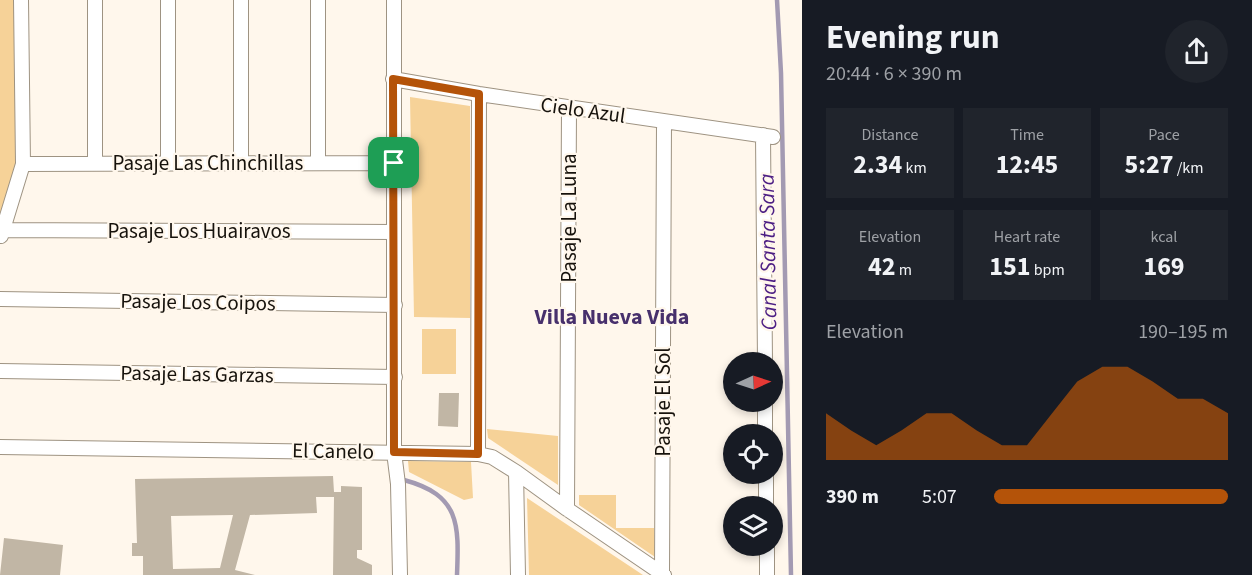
<!DOCTYPE html>
<html lang="en">
<head>
<meta charset="utf-8">
<style>
	:root { --surface:#171b24; --page:#20242c; --text:#f1f3f6; --muted:#9ea1a6; --accent:#b45309 }
	body { margin:0; font-family:"Source Sans 3",sans-serif; background:var(--page); color:var(--text); height:100vh; display:flex; flex-direction:column; font-size:22px; white-space:nowrap }
	* { box-sizing:border-box; margin:0 }
	p { font-size:20px; color:var(--muted) }
	.icon { flex:none; width:33px; height:33px; fill:none; stroke:currentColor; stroke-width:2; stroke-linecap:round; stroke-linejoin:round }
	.map { position:relative; flex:1; overflow:hidden }
	.details { display:flex; flex-direction:column; background:var(--surface); width:450px }
	.details>* { flex:none }
	.needle { width:39px; rotate:87deg }
	.buttons { position:absolute; left:723px; top:352px; display:grid; gap:12px }
	.buttons a { display:grid; place-items:center; width:60px; height:60px; border-radius:50%; background:var(--surface); box-shadow:0 3px 9px #0003; font-size:30px }
	.pin { position:absolute; display:grid; place-items:center; width:51px; height:51px; color:#fff; margin:-26px; border-radius:12px; box-shadow:0 3px 9px #0006 }
	.round { display:grid; place-items:center; flex:none; width:63px; height:63px; border-radius:32px; background:var(--page) }
	.head { display:flex; align-items:center; justify-content:space-between; height:102px; padding:0 24px }
	h1 { font-size:33px; font-weight:700; line-height:45px }
	.stats { display:grid; grid-template-columns:repeat(3,1fr); gap:9px; height:102px; padding:6px 24px }
	.stats div { display:grid; align-content:center; border-radius:0px; background:var(--page); text-align:center }
	.stats b { font-size:26px; font-weight:700 }
	.stats small { font-size:16px; font-weight:400 }
	.stats p { font-size:16px }
	.chart { height:168px; padding:12px 24px }
	.chart p { display:flex; justify-content:space-between }
	.chart svg { width:100%; height:108px; margin-top:6px; fill:var(--accent); opacity:.7 }
	ul { padding:0 24px; list-style:none; font-size:20px }
	li { display:grid; grid-template-columns:96px 72px 1fr; align-items:center; height:45px }
	li i { height:15px; border-radius:8px; background:var(--accent) }
	main { display:flex; flex:1; min-height:0 }
	.map>svg:first-child { display:block }
</style>
</head>
<body>
<main>
<div class="map">
<svg width="802" height="575" viewBox="0 0 802 575">
	<rect width="100%" height="100%" fill="#fff7ec"/>
	<path fill="#f6d298" d="M0,0H14L18,164L0,217Z
		M410,97L470,106V318L414,317Z
		M422,329H456V374H422Z
		M487,429L558,436V485L488,438Z
		M408,461L471,462L473,498L464,500L409,472Z
		M579,495H616V528H654L655,557L579,505Z
		M527,498L643,575H529Z"/>
	<g fill="none" stroke-linecap="round" stroke-linejoin="round">
		<path stroke="#a39ab2" stroke-width="4.5" d="M777,0L781,73L791,575
			M404,480C460,495 459,524 457,575"/>
	</g>
	<path fill="#c1b6a5" fill-rule="evenodd" d="M439,393H459L458,427L438,426Z
		M333,476L334,492H341V486L362,487V550H357V558L372,565V575H333L334,497H316L317,513L250,515L235,570L255,575H143V556H132V543H137L135,479ZM233,515L220,568L173,569L171,516Z
		M4,538L63,545L60,575H0Z"/>
	<g fill="none" stroke-linecap="round" stroke-linejoin="round">
		<g stroke="#9e9382" stroke-width="16">
			<path id="street" d="M95,0V164
				M168,0V163
				M394,0V452L398,484L400,575
				M393,79L479,94L773,137
				M763,135L765,363
				M241,163V0
				M318,163V0
				M23,164L394,163
				M3,230L394,232
				M1,236L23,164L21,0
				M0,299L395,305
				M0,371L395,377
				M765,402V435
				M0,447L478,454L492,457L516,472L567,509L664,575
				M478,454L479,94
				M516,472L518,575
				M766,474V507
				M567,509L569,108
				M767,546V575
				M662,574L664,122"/>
		</g>
		<use href="#street" stroke="#fff" stroke-width="14"/>
	</g>
	<g fill="none" stroke-linecap="round" stroke-linejoin="round">
		<g stroke="#fff" stroke-width="12">
			<path id="route" d="M393,79L479,94L478,454L394,452Z"/>
		</g>
		<use href="#route" stroke="#b45309" stroke-width="8"/>
	</g>
	<g text-anchor="middle" stroke-width="4.5" stroke-linejoin="round" paint-order="stroke">
		<g font-size="21" fill="#16120c" stroke="#fff7ec">
			<text transform="translate(583 110) rotate(8)" y="7">Cielo Azul</text>
			<text x="208" y="170">Pasaje Las Chinchillas</text>
			<text transform="translate(569 218) rotate(-90)" y="7">Pasaje La Luna</text>
			<text x="199" y="238">Pasaje Los Huairavos</text>
			<text transform="translate(198 302) rotate(1)" y="7">Pasaje Los Coipos</text>
			<text transform="translate(197 374) rotate(1)" y="7">Pasaje Las Garzas</text>
			<text transform="translate(663 402) rotate(-90)" y="7">Pasaje El Sol</text>
			<text transform="translate(333 451) rotate(1)" y="7">El Canelo</text>
		</g>
		<g font-size="22" font-style="italic" fill="#4c1e84" stroke="#fff7ec">
			<text transform="translate(767 252) rotate(-91)" y="8">Canal Santa Sara</text>
		</g>
		<g font-size="22" font-weight="bold" fill="#47306c" stroke="#fff7ec">
			<text x="612" y="324">Villa Nueva Vida</text>
		</g>
	</g>
</svg>
<div class="buttons">
<a><svg class="needle" viewBox="-14 -14 28 28"><path d="M0-13l5 13h-10z" fill="#e53935"/><path d="M0 13l5-13h-10z" fill="#9ea1a6"/></svg></a>
<a><svg class="icon" aria-label="locate" viewBox="0 0 24 24"><circle cx="12" cy="12" r="6"/><path d="M12 2v4M12 18v4M2 12h4M18 12h4"/></svg></a>
<a><svg class="icon" aria-label="layers" viewBox="0 0 24 24"><path d="M12 4l9 5-9 5-9-5zM3 14l9 5 9-5"/></svg></a>
</div>
<div class="pin" style="left:394px;top:163px;background:#1e9e55"><svg class="icon" aria-label="arrive" viewBox="0 0 24 24"><path d="M6 21V4h12l-3 4 3 4H6"/></svg></div>
</div>
<section class="details">
<div class="head"><div><h1>Evening run</h1><p>20:44 · 6 × 390 m</p></div><a class="round"><svg class="icon" aria-label="share" viewBox="0 0 24 24"><path d="M12 15V3M7 8l5-5 5 5M5 13v7h14v-7"/></svg></a></div>
<div class="stats">
<div><p>Distance</p><b>2.34<small> km</small></b></div>
<div><p>Time</p><b>12:45</b></div>
<div><p>Pace</p><b>5:27<small> /km</small></b></div>
</div>
<div class="stats">
<div><p>Elevation</p><b>42<small> m</small></b></div>
<div><p>Heart rate</p><b>151<small> bpm</small></b></div>
<div><p>kcal</p><b>169</b></div>
</div>
<div class="chart"><p><span>Elevation</span>190–195 m</p>
<svg viewBox="0 0 160 44" preserveAspectRatio="none"><path d="M0 44V25L10 32L20 38L30 32L40 25L50 25L60 32L70 38L80 38L90 25L100 12L110 6L120 6L130 12L140 19L150 19L160 25V44z"/></svg>
</div>
<ul>
<li><b>390 m</b>5:07<i style="width:100%"></i></li>
</ul>
</section>
</main>
</body>
</html>
